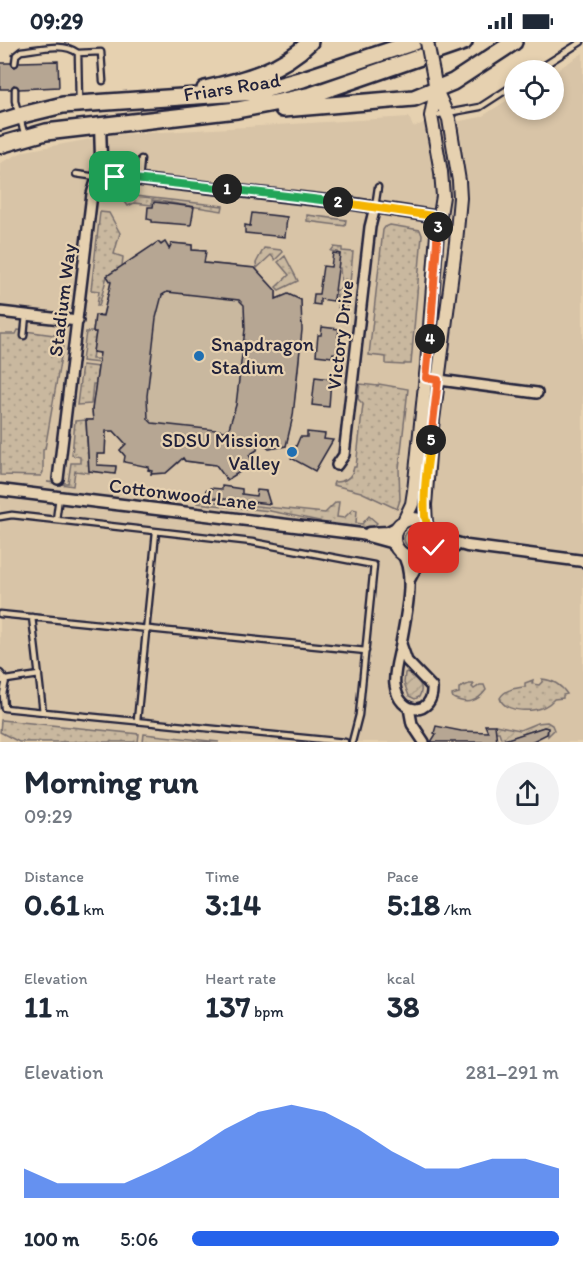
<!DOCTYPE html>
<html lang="en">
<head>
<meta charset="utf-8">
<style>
	:root { --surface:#fff; --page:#f2f2f3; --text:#1f2937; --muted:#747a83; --accent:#2563eb }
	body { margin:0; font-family:Itim,sans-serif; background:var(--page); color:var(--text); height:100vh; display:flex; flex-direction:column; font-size:22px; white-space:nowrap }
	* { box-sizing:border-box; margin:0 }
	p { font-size:20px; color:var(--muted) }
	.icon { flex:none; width:33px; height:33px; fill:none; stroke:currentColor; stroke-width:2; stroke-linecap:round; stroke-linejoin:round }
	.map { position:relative; height:700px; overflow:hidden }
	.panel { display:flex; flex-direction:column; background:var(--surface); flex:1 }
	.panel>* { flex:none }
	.fabs { position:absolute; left:504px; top:18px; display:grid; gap:12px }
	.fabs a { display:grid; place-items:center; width:60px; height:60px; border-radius:50%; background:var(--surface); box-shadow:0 3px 9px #0003; font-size:30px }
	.pin { position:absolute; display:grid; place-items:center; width:51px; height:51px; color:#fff; margin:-26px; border-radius:12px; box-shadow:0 3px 9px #0006 }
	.km { position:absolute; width:30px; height:30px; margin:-15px; border-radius:50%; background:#222; color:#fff; font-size:16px; line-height:30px; text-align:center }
	.round { display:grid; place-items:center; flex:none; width:63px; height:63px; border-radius:32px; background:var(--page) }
	.headline { display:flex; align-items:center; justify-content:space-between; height:102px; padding:0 24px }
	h1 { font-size:33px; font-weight:700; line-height:45px }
	.metrics { display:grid; grid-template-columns:repeat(3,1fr); gap:9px; height:102px; padding:6px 24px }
	.metrics div { display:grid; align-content:center }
	.metrics b { font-size:30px; font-weight:700 }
	.metrics small { font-size:16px; font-weight:400 }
	.metrics p { font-size:16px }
	.chart { height:168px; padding:12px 24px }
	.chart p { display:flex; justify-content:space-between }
	.chart svg { width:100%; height:108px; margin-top:6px; fill:var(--accent); opacity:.7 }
	ul { padding:0 24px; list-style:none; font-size:20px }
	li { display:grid; grid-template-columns:96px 72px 1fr; align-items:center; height:45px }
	li i { height:15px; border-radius:8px; background:var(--accent) }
	.status { display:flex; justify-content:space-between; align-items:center; height:42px; padding:0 30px; background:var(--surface); direction:ltr }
	.status svg { height:16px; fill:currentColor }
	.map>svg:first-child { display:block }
</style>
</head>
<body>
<div class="status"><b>09:29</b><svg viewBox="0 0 49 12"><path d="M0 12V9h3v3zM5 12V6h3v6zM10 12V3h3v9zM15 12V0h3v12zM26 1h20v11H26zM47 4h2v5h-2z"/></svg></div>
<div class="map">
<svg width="583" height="700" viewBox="0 0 583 700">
	<defs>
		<pattern id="grass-dots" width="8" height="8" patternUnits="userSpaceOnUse" patternTransform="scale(1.5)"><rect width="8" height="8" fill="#c9b89f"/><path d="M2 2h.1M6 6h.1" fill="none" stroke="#ac9e8a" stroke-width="1.8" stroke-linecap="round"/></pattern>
		<pattern id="garden-furrows" width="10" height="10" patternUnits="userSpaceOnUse" patternTransform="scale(1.5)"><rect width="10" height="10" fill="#c9b89f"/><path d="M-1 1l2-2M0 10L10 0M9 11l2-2" fill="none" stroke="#ac9e8a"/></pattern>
	</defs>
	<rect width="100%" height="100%" fill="#e6d1b0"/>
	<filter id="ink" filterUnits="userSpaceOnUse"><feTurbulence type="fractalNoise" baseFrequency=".0167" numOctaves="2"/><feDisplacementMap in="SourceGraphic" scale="12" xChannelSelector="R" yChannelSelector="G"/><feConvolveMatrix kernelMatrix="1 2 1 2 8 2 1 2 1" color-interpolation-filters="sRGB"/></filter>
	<g filter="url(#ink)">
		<path fill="#d8c4a7" d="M583,11V700H0V121L25,109L113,93L409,75L413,85L453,71L455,80L481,75L514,54V68H554V30Z"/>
		<path fill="url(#grass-dots)" stroke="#766d6d" stroke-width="1.5" d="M126,153L223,164L222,169L152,158V163L134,161L128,164L125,160Z
			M100,170L109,171L120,191L114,212L123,215L122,224L107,234L99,264H97L99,249L91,248Z
			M307,173L346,178L345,184L307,179Z
			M390,183L420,188L422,193L411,322H404V323L386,322V315L369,313L383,188L385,185Z
			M334,205L342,206V209L353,210L350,241L341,240L340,226H338L340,212L338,210L331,209Z
			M264,206L281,208L283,210L275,218L271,213L257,226L256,221Z
			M285,214L298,239L279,248L276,245L289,233L278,220Z
			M341,243L349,244L347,267L338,266L339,260H335L337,253L335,252L336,248H340Z
			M18,288L61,294L64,297L45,407L43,408V430L41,434L0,433V292H16Z
			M86,290H96L92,317H99V321L82,319Z
			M82,323L98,325L96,342H93L91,362L77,363Z
			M360,342L378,344L379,342L408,347L399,427L400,458L397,467L361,450L333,443L334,440C344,440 352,436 354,425H356L363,362L358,357Z
			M86,378L89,431L75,429L73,444L47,440L68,441L71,421H80V415L72,413L75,379Z
			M197,458L325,471L336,460H339L337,475L344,476L353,467L357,468L356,481L362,482L369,474L377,481L372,486L320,481V479L270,469L197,461Z
			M404 497a9 9 0 1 1 18 0a9 9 0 1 1-18 0Z
			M542,637C553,638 561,643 567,652L563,653V656L554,657C552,659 550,662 547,663C536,671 504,671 500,656C505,647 516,646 525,645V641L533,638L532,642L539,643L542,640Z
			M469,642H474L472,645L474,647L480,643H484L486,648C477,660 467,663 453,656L452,653L459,651V646Z
			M1,678L139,692L138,700H19L0,690Z
			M144,692L219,700H143Z"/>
		<path fill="url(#garden-furrows)" stroke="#766d6d" stroke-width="1.5" d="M407,630C416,638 426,643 419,655L415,657L409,654L404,641L405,631Z
			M547,680L552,683L554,688L548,694V686L544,685L505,698L504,695L501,696L499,690H495V683L520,688L537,681Z"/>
		<path fill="#c9b89f" stroke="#766d6d" stroke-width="1.5" d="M158,200L161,202L165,200L169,206L172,201L192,203V208L205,209L204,221L255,226L276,249V257L288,252L301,258C302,307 296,357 286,404L269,407L259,399L257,408L243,417L245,421L251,417L254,421L233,434L224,433L216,423L185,419L182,416H167L179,420L166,431L151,432L152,429L148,428L149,425L127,416L120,408L126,402L114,389H106L105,412H97V423L116,425L115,432L89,429L86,378H93L92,368L100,311L93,310L96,290H93L95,273H103L111,240L107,234Z"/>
		<path fill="#b6a693" stroke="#22223b" stroke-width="1.5" fill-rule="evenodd" d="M58,19L59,45L19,47L14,43L11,47H0V21H11L15,25L20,20Z
			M154,160L194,165L191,183L152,180V178L147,177L148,165H153Z
			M252,171L287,175L285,195L245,191V183L250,184Z
			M158,200L161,203L165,200L169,207L172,201L192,203V208L206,209L204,221L255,226L276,249V257L288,252L301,258L302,288L293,374L286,404L269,407L259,399L257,408L249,413L254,421L227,438L216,423L185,419L183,416L166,431L151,432L152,429L148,428L149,425L124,420L125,414L120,408L126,402L114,389H106L105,412H97V423L116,424L115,432L89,429L86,378H93L92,368L100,311L93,310L96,290H93L95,273L103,274L111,240L107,234ZM167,250L239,258L244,263L245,287L236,363L229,386L225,389L152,381L148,377L147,354L156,276L162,253Z
			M333,211L340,212L334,257L333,259L320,257V263L313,262L314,252H319L323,224L331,225Z
			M322,285L339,287L338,295H341L339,312L333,311L332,315L316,313L318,293H321Z
			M315,335L331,337L329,365L312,363Z
			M307,390L325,392L324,397L333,398L315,429L291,416L300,395H307Z
			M222,444L242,447V452L256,454L257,448L266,449L270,462L205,455L206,448L209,449L210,446L222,447Z
			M485,683H495L497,700H431L436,692L434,691L436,684L461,689L488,690Z
			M544,685L548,686L547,692L531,700H504V698Z"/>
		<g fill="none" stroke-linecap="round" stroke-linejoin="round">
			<g stroke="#22223b" stroke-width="9">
				<path id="service" d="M15,21L16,13L21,9C39,7 64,0 78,11
					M537,28L581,0
					M15,47V59L25,94
					M79,60L78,11L101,10L103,39
					M431,74L480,65L514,43
					M76,132L97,135
					M139,138L141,117
					M375,165L378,145
					M24,294L26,273
					M0,475L12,473L252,500L374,523L359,673L352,700
					M56,478L59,455
					M0,572L366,609
					M32,575L43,670
					M0,631L6,638L3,652L4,666L345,700
					M0,639L39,633
					M137,679L156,490"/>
			</g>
			<g stroke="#22223b" stroke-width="14">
				<path id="minor" d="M0,270L78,279
					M432,337L537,351
					M337,423L344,413L370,185L375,165
					M58,437L92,152L98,133
					M401,510C417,531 405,576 401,602
					M410,537L423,512
					M401,602L407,619L432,645C434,674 399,675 395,643C393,631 399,614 401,602Z
					M409,666L412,682L424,700"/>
			</g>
			<g stroke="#22223b" stroke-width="15">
				<path id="tertiary" d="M100,83L101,115L98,133L354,162L439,175
					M0,448L361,492L390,500L396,505
					M431,489L443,497L467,504L583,519
					M369,491L388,490L398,485
					M426,509L438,504L455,505"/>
			</g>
			<g stroke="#22223b" stroke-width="16">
				<path id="secondary" d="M394 496a19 19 0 1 1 38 0a19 19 0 1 1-38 0Z
					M404,479L412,462L414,449L427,323L437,192L443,154L441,130L431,74L436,48
					M426,482L425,463L430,401L456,200L460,156L459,139L449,77L436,48L433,31"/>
			</g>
			<g stroke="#22223b" stroke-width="20">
				<path id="trunk" d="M205,47C244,38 281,29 310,0
					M283,67L414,56L453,40L514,0
					M0,80L26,72L63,63L256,50L303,37L415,0
					M0,103L46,90L237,68L279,60L311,53L464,0"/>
			</g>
			<use href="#service" stroke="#e6d1b0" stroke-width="4.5"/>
			<use href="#minor" stroke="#e6d1b0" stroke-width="9"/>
			<use href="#tertiary" stroke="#e6d1b0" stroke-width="10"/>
			<use href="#secondary" stroke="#e6d1b0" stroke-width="12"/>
			<use href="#trunk" stroke="#e6d1b0" stroke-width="15"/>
			<g stroke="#22223b" stroke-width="16" stroke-linecap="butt">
				<path id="secondary-bridge" d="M427,0L433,31"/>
			</g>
			<use href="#secondary-bridge" stroke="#e6d1b0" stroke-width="12"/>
		</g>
	</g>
	<g fill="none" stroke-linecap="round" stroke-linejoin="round" filter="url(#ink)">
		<g stroke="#fff" stroke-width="12">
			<path id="split-1" d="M115,135L227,147"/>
		</g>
		<g stroke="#fff" stroke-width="12">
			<path id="split-2" d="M227,147L338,160"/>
		</g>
		<g stroke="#fff" stroke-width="12">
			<path id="split-3" d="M338,160L440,175L438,185"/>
		</g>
		<g stroke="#fff" stroke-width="12">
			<path id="split-4" d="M430,297L438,185"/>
		</g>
		<g stroke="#fff" stroke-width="12">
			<path id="split-5" d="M430,297L426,336L438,338L431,398"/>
		</g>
		<g stroke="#fff" stroke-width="12">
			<path id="split-6" d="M431,398C427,422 423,449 425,474C427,488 436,495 426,509L434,506"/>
		</g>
		<use href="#split-1" stroke="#22a559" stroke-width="8"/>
		<use href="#split-2" stroke="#22a559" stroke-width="8"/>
		<use href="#split-3" stroke="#f5b400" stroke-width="8"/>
		<use href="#split-4" stroke="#f0652b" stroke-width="8"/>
		<use href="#split-5" stroke="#f0652b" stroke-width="8"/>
		<use href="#split-6" stroke="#f5b400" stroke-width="8"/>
	</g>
	<g fill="#1f6fb2" stroke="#e6d1b0" stroke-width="2">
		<circle cx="199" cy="314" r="6"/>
		<circle cx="292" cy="410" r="6"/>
	</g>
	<g text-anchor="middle" stroke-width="4.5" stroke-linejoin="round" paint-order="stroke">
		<g font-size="20" fill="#22223b" stroke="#e6d1b0">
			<text transform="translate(232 45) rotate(-9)" y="7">Friars Road</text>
			<text transform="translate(62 258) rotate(-83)" y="7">Stadium Way</text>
			<text transform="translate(340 293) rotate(-83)" y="7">Victory Drive</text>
			<text transform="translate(183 452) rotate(7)" y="7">Cottonwood Lane</text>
		</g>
		<g font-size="20" fill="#22223b" stroke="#e6d1b0" text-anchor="start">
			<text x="211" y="309">Snapdragon<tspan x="211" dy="23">Stadium</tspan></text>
			<text x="280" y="405" text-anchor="end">SDSU Mission<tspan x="280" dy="23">Valley</tspan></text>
		</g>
	</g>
</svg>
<div class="fabs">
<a><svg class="icon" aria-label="locate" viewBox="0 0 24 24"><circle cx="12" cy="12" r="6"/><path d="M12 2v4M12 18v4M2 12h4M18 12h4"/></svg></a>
</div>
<div class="pin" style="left:115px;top:135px;background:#1e9e55"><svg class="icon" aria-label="arrive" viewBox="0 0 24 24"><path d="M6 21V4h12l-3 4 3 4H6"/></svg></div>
<div class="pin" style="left:434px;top:506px;background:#d93025"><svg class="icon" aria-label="check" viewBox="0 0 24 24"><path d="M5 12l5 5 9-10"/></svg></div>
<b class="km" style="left:227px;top:147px">1</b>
<b class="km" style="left:338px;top:160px">2</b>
<b class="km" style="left:438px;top:185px">3</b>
<b class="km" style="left:430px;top:297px">4</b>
<b class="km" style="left:431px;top:398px">5</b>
</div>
<section class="panel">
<div class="headline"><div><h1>Morning run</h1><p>09:29</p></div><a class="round"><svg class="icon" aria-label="share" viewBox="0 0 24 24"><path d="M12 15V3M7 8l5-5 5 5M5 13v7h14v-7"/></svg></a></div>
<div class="metrics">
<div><p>Distance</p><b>0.61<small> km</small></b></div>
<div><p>Time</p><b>3:14</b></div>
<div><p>Pace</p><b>5:18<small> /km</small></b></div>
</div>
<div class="metrics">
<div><p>Elevation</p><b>11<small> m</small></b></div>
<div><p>Heart rate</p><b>137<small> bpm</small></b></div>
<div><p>kcal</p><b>38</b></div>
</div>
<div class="chart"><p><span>Elevation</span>281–291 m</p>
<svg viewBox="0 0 160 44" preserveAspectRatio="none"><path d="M0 44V32L10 38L20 38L30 38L40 32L50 25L60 16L70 9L80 6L90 9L100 16L110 25L120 32L130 32L140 28L150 28L160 32V44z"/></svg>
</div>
<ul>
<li><b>100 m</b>5:06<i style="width:100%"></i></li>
</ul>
</section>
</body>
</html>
